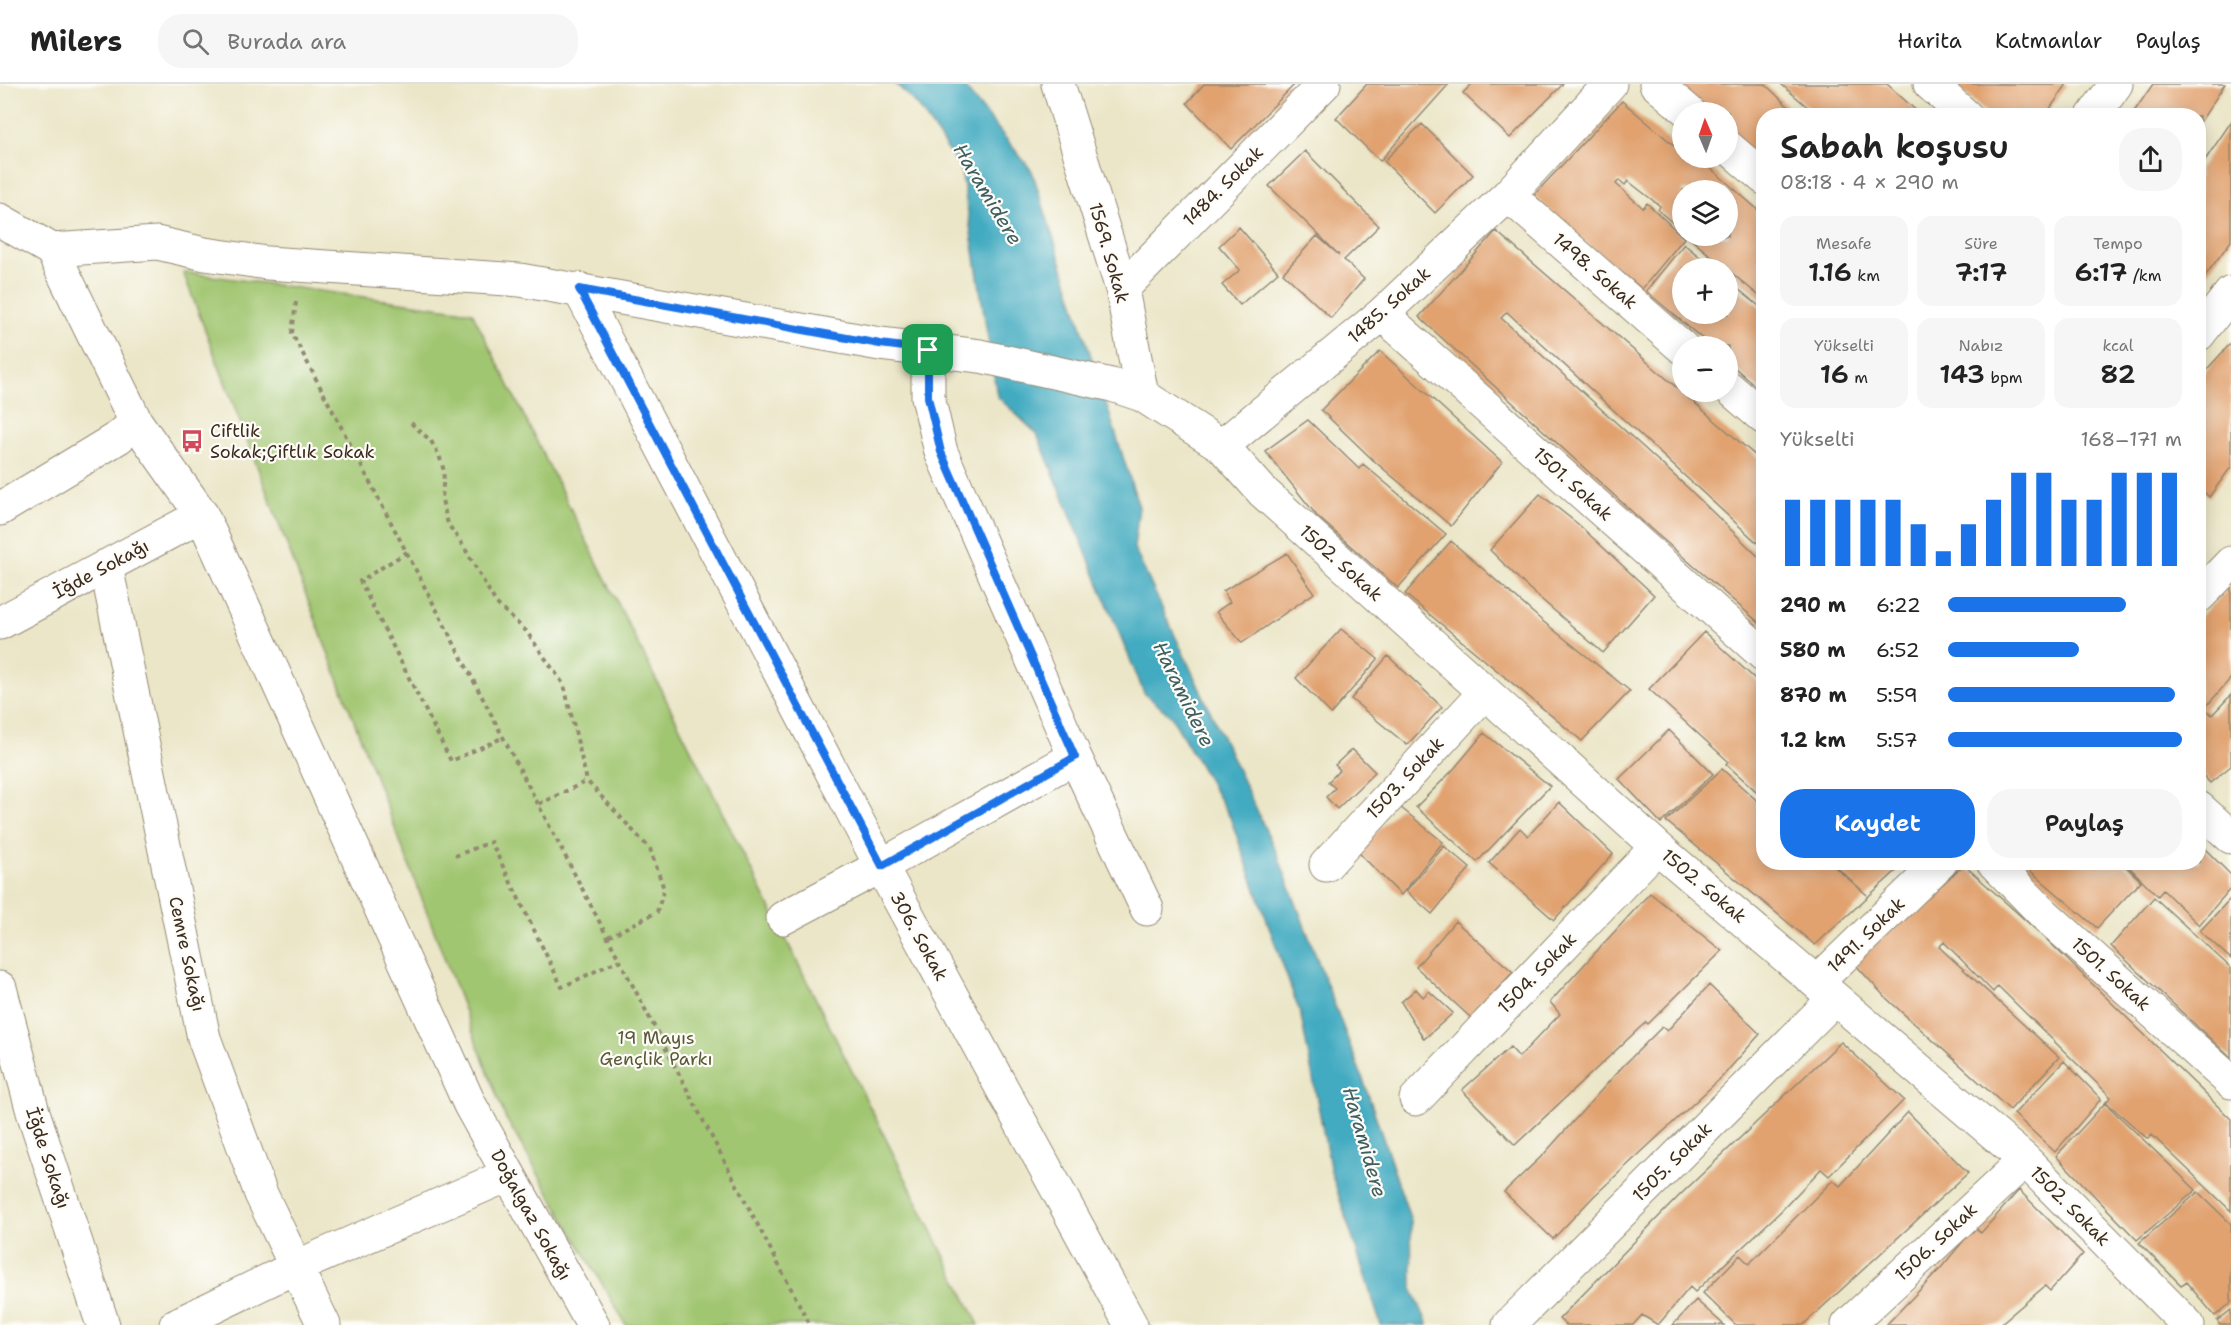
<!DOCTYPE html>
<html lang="tr">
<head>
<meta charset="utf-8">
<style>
	:root { --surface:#fff; --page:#f6f6f6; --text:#222; --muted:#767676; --line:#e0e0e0; --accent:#1a73e8 }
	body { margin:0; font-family:"Shantell Sans",sans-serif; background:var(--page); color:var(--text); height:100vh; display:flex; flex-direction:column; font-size:22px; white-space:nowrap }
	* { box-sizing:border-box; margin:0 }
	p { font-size:20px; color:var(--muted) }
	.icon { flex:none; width:33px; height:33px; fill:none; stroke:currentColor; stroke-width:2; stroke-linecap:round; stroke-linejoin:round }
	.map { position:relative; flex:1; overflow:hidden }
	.side { position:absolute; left:1756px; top:24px; width:450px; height:762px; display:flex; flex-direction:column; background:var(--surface); border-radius:24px; box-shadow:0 3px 15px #0003 }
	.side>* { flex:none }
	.needle { width:39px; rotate:358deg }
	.buttons { position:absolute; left:1672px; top:18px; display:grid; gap:12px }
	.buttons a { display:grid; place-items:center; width:66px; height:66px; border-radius:50%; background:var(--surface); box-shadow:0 3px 15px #0003; font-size:30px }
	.pin { position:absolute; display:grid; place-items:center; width:51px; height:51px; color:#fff; margin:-26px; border-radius:12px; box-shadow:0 3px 9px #0006 }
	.round { display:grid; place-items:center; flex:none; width:63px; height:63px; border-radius:24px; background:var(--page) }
	.head { display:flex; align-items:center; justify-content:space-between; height:102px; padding:0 24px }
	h1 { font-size:33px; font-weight:600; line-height:45px }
	.metrics { display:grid; grid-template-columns:repeat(3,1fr); gap:9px; height:102px; padding:6px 24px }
	.metrics div { display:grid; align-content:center; border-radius:15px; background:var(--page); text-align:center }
	.metrics b { font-size:26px; font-weight:600 }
	.metrics small { font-size:16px; font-weight:400 }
	.metrics p { font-size:16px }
	.chart { height:168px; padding:12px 24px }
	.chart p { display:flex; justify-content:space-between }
	.chart svg { width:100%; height:108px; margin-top:6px; stroke:var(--accent); stroke-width:6 }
	.button { display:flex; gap:12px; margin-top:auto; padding:12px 24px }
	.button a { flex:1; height:69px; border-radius:24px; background:var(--accent); color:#fff; font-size:24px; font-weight:600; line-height:69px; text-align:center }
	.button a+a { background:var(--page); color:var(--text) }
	ul { padding:0 24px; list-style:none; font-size:20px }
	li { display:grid; grid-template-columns:96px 72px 1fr; align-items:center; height:45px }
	li i { height:15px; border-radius:8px; background:var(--accent) }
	header { display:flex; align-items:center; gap:36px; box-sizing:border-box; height:84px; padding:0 30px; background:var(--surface); border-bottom:2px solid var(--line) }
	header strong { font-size:28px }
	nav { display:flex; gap:33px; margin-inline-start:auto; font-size:21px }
	.search { width:420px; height:54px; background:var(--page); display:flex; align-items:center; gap:15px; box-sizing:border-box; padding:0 21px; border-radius:24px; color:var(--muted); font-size:22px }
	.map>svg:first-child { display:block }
</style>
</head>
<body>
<header>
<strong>Milers</strong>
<div class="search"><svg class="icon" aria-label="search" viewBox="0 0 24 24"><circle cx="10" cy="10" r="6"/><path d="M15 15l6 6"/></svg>Burada ara</div>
<nav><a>Harita</a><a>Katmanlar</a><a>Paylaş</a></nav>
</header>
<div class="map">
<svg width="2231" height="1241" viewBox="0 0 2231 1241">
	<rect width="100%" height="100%" fill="#fdfcf7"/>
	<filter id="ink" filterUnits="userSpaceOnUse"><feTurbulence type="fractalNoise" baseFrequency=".0167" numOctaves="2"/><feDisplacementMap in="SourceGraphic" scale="12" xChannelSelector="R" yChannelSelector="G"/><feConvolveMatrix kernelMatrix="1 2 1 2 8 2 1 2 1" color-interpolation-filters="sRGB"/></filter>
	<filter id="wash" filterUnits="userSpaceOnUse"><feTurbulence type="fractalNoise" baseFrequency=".008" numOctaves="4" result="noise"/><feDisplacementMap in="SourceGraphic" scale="24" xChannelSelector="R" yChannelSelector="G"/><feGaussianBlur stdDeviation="1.35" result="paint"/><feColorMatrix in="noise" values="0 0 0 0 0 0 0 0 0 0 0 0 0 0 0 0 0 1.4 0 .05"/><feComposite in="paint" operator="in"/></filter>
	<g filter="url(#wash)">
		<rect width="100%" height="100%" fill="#ebe6c8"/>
		<path fill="#a1c671" stroke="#6e7848" stroke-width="1.5" d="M183,188L472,228L979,1241H626L505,1033Z"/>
		<path fill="#42abc1" stroke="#3e6a70" stroke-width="1.5" d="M896,0H962L1032,87L1139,423L1134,464L1278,772L1364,998L1411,1137L1412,1204L1428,1241H1381L1331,1088L1301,932L1230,733L1171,632L1144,609L1037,350L997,312L961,85L918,22Z"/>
		<g id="blocks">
			<path fill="#e1a270" d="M1204,0H1295L1231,65L1187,19Z
				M1367,0H1449L1380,77L1336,34Z
				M1472,0H1563L1510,54L1463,9Z
				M1672,0H1765L1798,32H1764V82L1728,51V28H1704Z
				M1781,0H1887L1922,32H1818Z
				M1954,0H2067L2045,32H1990Z
				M2153,0H2225L2199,40V32H2131Z
				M1622,17L1683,69V74H1688L1696,80L1700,75L1764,131V216L1687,152H1728V106H1683V148L1658,126L1660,122L1628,97L1625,101L1619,96L1616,100L1643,124L1647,119L1684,154L1642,205L1574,149L1534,111Z
				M2231,38V157L2199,200V85Z
				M1422,40L1473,91L1435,129L1384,77Z
				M1305,67L1379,142L1344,176L1364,195L1331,234L1283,189L1317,152L1339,171L1269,102Z
				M1239,143L1278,188L1240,221L1222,201L1240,186L1219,162Z
				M1496,147L1764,379V465L1507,228L1501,234L1688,404L1764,478V543L1651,445L1419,233Z
				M1684,160L1713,184H1683V230H1728V197L1764,226V309L1728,278V262H1711L1646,207Z
				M2231,259V383L2209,413L2199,403V294Z
				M1380,267L1502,378L1451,442L1373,376L1321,326Z
				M1308,336L1359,385L1363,380L1446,450L1398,504L1317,432L1265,367Z
				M1540,410L1578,440L1654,511L1603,569L1525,501L1490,466Z
				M1451,457L1540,535L1630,607L1582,657L1405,510Z
				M1287,469L1314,509L1242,559L1216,528L1230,518L1223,507Z
				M2231,503V594L2205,624L2212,631L2231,611V682L2210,699L2199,687V533Z
				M1341,545L1378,575L1331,630L1296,594Z
				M1704,548L1764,603V714L1726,680L1728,677L1649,605Z
				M1388,572L1442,623L1407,661L1351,615Z
				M1669,646L1713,690L1661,739L1619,695Z
				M1484,649L1550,702L1477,778L1416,723L1453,686Z
				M1352,665L1375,688L1337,725L1326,713L1335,704L1328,698L1340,686L1335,681Z
				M1722,685L1764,723V778H1829L1867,811L1831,778H1906L1815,861L1666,737Z
				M1559,718L1613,770L1554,836L1489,779L1520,744L1528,752Z
				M1400,723L1443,758L1401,811L1358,768Z
				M2199,755L2205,760L2203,763L2231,791V804L2199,841L2163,806L2158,812L2124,778H2199Z
				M1444,762L1470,784L1432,830L1406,807Z
				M2020,778H2121L2141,797L2097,844Z
				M1964,781L2044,853L2231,1035V1127L2152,1051L2148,1055L2106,1018L2111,1013L2068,971L1998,902L1993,908L1944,858L1939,863L2059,973L2010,1026L1885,913L1854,879Z
				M1650,809L1722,867L1648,940L1646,938L1515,1061L1462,1006L1510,963L1519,973L1560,930L1550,918Z
				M2154,813L2231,884V974L2111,862Z
				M2231,814V875L2200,847Z
				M1455,837L1513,888L1471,934L1416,883Z
				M1709,901L1760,950L1722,993L1594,1112L1553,1155L1504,1108L1544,1070L1623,982L1662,943L1667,947Z
				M1416,905L1423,913L1429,907L1453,929L1424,955L1401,918Z
				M1841,958L1904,1016L1829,1092L1821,1085L1781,1127L1695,1208L1690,1203L1658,1241L1642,1231L1633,1241H1566L1559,1235L1680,1111Z
				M2064,977L2101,1015L2055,1068L2014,1030Z
				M2105,1019L2196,1106L2137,1156L2056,1072Z
				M1908,1028L1968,1089L1803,1241H1736L1703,1209L1740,1171L1749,1180L1833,1096L1840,1102Z
				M2019,1106L2083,1170L2050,1207L2045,1202L1999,1241H1886L1940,1185L1975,1143L1981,1149Z
				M2198,1108L2231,1140V1219L2215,1232L2186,1198L2181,1201L2139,1159Z
				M1696,1216L1724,1241H1673Z
				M2231,1226V1241H2220L2217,1237Z"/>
		</g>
	</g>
	<g filter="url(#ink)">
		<use href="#blocks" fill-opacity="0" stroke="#938873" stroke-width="1.5"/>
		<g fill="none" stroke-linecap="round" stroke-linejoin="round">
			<g stroke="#938873" stroke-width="35">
				<path id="minor" d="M1656,0L1689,28
					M1930,0L1966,32
					M2093,32L2116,0
					M1728,63L1764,94
					M1508,111L1683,264
					M0,136L52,166L136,338L202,431L470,1021L593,1241
					M52,166L157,159L205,170L267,179L520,196L880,260L980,272L1112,301L1142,311L1122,205L1058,0
					M579,205L881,782L1131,1241
					M1122,205L1324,0
					M1382,230L1764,571
					M2199,250L2231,209
					M928,266V313L941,368L1075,673L1147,825
					M1728,303L1764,334
					M1142,311L1222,362L1382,230L1508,111L1610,0
					M1222,362L1263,408L1657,763L2025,1076L2188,1241
					M0,425L119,353L136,338
					M106,482L204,954L261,1110L324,1241
					M2199,512L2231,479
					M0,539L202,431
					M2199,724L2231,753
					M1993,778L2042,828L2231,998
					M1326,781L1485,608
					M783,834L881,782L1075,673
					M1817,898L1941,778
					M0,904L33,1028L103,1241
					M1416,1015L1657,763
					M176,1241L296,1183L508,1091
					M1509,1241L1834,915
					M1848,1241L2025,1076"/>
			</g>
			<path stroke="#938873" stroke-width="4" stroke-dasharray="4.5 4.5" stroke-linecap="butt" d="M296,218L292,249L810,1241
				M411,339L431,357L439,371L444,387L442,416L448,440L464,463L496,519L526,547L564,601L587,697L650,765L664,805L657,828L608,853
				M407,468L360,497L451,677L504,653
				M539,720L587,697
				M455,772L491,758L562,903L619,876"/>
			<use href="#minor" stroke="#fff" stroke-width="33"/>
		</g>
	</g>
	<g fill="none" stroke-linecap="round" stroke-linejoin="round" filter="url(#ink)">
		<g stroke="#fff" stroke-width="12">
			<path id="route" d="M579,205L880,260L928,266V313L941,368L1075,673L882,782Z"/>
		</g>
		<use href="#route" stroke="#1a73e8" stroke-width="8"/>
	</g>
	<defs>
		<g id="bus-bare" transform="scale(1.8)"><path d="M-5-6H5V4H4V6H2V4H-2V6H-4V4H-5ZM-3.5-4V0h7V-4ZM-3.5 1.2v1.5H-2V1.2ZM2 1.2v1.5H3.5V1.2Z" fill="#d1495b" stroke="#fdfcf7" stroke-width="2.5" paint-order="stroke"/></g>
	</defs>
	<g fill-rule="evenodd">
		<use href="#bus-bare" x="192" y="357"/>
	</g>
	<g text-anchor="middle" stroke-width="4.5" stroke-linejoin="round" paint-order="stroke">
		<g font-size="18" fill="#3b2a1e" stroke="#fdfcf7">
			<text transform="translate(1223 102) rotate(-45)" y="6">1484. Sokak</text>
			<text transform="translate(1109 169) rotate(74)" y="6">1569. Sokak</text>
			<text transform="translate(1595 187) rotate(41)" y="6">1498. Sokak</text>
			<text transform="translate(1389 221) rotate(-42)" y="6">1485. Sokak</text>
			<text transform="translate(1573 400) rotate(42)" y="6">1501. Sokak</text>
			<text transform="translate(1341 479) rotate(42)" y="6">1502. Sokak</text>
			<text transform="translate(101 485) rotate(-28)" y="6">İğde Sokağı</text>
			<text transform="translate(1405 694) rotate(-47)" y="6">1503. Sokak</text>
			<text transform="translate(1704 802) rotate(40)" y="6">1502. Sokak</text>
			<text transform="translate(1866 851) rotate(-44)" y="6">1491. Sokak</text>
			<text transform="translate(919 852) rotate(61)" y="6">306. Sokak</text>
			<text transform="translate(187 870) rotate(78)" y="6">Cemre Sokağı</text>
			<text transform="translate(1537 889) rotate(-46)" y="6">1504. Sokak</text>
			<text transform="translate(2111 890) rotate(42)" y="6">1501. Sokak</text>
			<text transform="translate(48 1074) rotate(72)" y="6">İğde Sokağı</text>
			<text transform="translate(1672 1078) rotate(-45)" y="6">1505. Sokak</text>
			<text transform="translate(2070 1122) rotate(45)" y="6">1502. Sokak</text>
			<text transform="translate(531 1131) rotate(61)" y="6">Doğalgaz Sokağı</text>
			<text transform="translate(1936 1158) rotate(-43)" y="6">1506. Sokak</text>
		</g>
		<g font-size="18" fill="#3b2a1e" stroke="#fdfcf7" text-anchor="start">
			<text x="210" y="353">Ciftlik<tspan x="210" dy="21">Sokak;Çiftlık Sokak</tspan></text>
		</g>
		<g font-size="18" fill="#5a5937" stroke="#fdfcf7">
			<text x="656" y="960">19 Mayıs<tspan x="656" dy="21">Gençlik Parkı</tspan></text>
		</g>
		<g font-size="20" font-style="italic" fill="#3e5e5f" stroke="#fdfcf7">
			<text transform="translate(988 110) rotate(59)" y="7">Haramidere</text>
			<text transform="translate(1184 610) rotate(64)" y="7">Haramidere</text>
			<text transform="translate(1365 1058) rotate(74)" y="7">Haramidere</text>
		</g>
	</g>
</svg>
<div class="buttons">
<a><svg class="needle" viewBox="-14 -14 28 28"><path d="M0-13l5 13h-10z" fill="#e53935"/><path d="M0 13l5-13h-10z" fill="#767676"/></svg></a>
<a><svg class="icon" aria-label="layers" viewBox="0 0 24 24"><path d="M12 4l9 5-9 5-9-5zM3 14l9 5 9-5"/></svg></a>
<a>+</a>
<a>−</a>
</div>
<div class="pin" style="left:928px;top:266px;background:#1e9e55"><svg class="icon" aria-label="arrive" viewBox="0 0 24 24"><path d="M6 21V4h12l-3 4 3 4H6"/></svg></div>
<section class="side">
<div class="head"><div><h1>Sabah koşusu</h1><p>08:18 · 4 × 290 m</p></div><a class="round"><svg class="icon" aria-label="share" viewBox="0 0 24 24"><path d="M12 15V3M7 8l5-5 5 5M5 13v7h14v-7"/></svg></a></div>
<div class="metrics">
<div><p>Mesafe</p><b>1.16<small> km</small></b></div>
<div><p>Süre</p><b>7:17</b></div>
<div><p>Tempo</p><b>6:17<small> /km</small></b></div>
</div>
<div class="metrics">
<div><p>Yükselti</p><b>16<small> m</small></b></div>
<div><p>Nabız</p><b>143<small> bpm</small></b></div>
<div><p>kcal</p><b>82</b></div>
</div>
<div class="chart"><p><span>Yükselti</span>168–171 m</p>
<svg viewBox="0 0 160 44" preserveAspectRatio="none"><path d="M5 44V17M15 44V17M25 44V17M35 44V17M45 44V17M55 44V27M65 44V38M75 44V27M85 44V17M95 44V6M105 44V6M115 44V17M125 44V17M135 44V6M145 44V6M155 44V6"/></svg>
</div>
<ul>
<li><b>290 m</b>6:22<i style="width:76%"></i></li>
<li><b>580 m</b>6:52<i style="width:56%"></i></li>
<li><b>870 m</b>5:59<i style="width:97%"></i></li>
<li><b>1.2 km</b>5:57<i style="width:100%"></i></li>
</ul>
<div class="button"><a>Kaydet</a><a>Paylaş</a></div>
</section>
</div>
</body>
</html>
